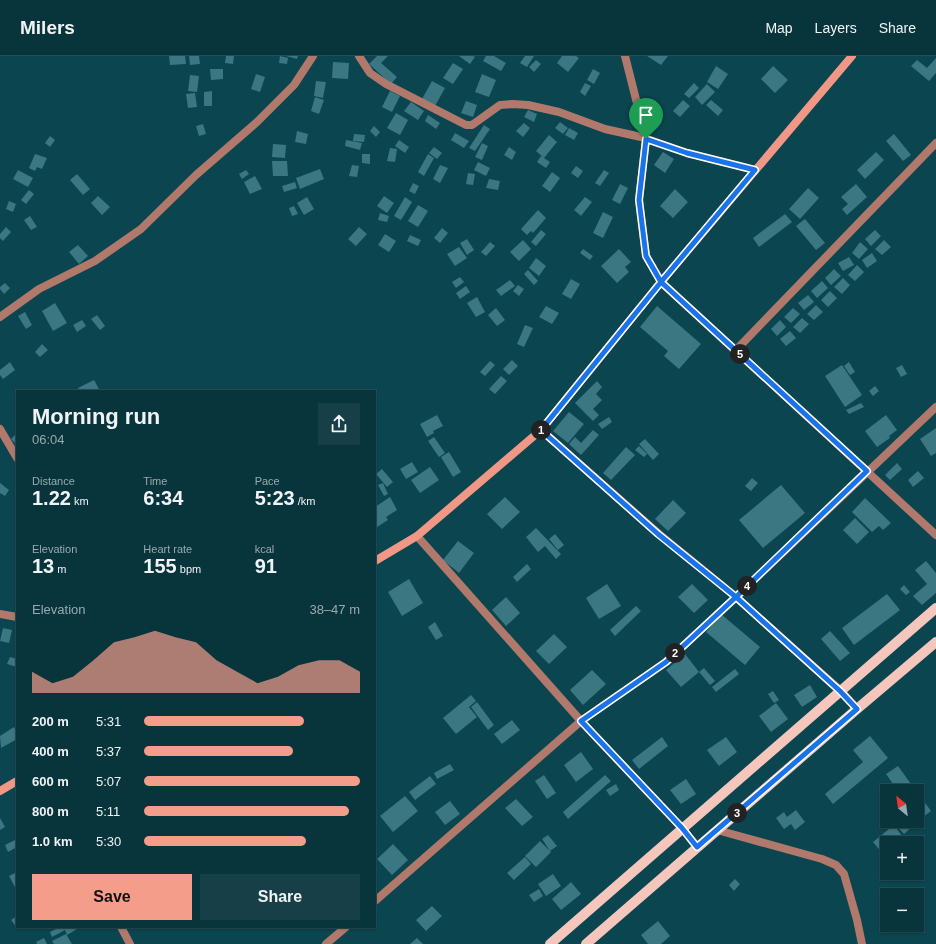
<!DOCTYPE html>
<html lang="en">
<head>
<meta charset="utf-8">
<style>
	:root { --surface:#08343c; --page:#163f47; --text:#f1f3f6; --muted:#98aaaf; --line:#294f56; --accent:#f49d8b }
	body { margin:0; font-family:Helvetica,sans-serif; background:var(--page); color:var(--text); height:100vh; display:flex; flex-direction:column; font-size:15px; white-space:nowrap }
	* { box-sizing:border-box; margin:0 }
	p { font-size:13px; color:var(--muted) }
	.icon { flex:none; width:22px; height:22px; fill:none; stroke:currentColor; stroke-width:2; stroke-linecap:round; stroke-linejoin:round }
	.map { position:relative; flex:1; overflow:hidden }
	.drawer { position:absolute; left:16px; top:334px; width:360px; height:538px; display:flex; flex-direction:column; background:var(--surface); border-radius:0px; box-shadow:0 1px 3px #0004,0 0 0 1px var(--line) }
	.drawer>* { flex:none }
	.needle { width:26px; rotate:331deg }
	.tools { position:absolute; left:880px; top:728px; display:grid; gap:8px }
	.tools a { display:grid; place-items:center; width:44px; height:44px; border-radius:0px; background:var(--surface); box-shadow:0 1px 3px #0004,0 0 0 1px var(--line); font-size:20px }
	.pin { position:absolute; display:grid; place-items:center; width:34px; height:34px; color:#fff; margin:-41px -17px; border-radius:50% 50% 50% 0; rotate:-45deg; box-shadow:0 0 4px #0007 }
	.pin .icon { rotate:45deg }
	.km { position:absolute; width:20px; height:20px; margin:-10px; border-radius:50%; background:#222; color:#fff; font-size:11px; line-height:20px; text-align:center }
	.round { display:grid; place-items:center; flex:none; width:42px; height:42px; border-radius:0px; background:var(--page) }
	.summary { display:flex; align-items:center; justify-content:space-between; height:68px; padding:0 16px }
	h1 { font-size:22px; font-weight:800; line-height:30px }
	.stats { display:grid; grid-template-columns:repeat(3,1fr); gap:6px; height:68px; padding:4px 16px }
	.stats div { display:grid; align-content:center }
	.stats b { font-size:20px; font-weight:800 }
	.stats small { font-size:11px; font-weight:400 }
	.stats p { font-size:11px }
	.chart { height:112px; padding:8px 16px }
	.chart p { display:flex; justify-content:space-between }
	.chart svg { width:100%; height:72px; margin-top:4px; fill:var(--accent); opacity:.7 }
	.primary-button { display:flex; gap:8px; margin-top:auto; padding:8px 16px }
	.primary-button a { flex:1; height:46px; border-radius:0px; background:var(--accent); color:#111; font-size:16px; font-weight:800; line-height:46px; text-align:center }
	.primary-button a+a { background:var(--page); color:var(--text) }
	ul { padding:0 16px; list-style:none; font-size:13px }
	li { display:grid; grid-template-columns:64px 48px 1fr; align-items:center; height:30px }
	li i { height:10px; border-radius:5px; background:var(--accent) }
	header { display:flex; align-items:center; gap:24px; box-sizing:border-box; height:56px; padding:0 20px; background:var(--surface); border-bottom:1px solid var(--line) }
	header strong { font-size:19px }
	nav { display:flex; gap:22px; margin-inline-start:auto; font-size:14px }
	.map>svg:first-child { display:block }
</style>
</head>
<body>
<header>
<strong>Milers</strong>
<nav><a>Map</a><a>Layers</a><a>Share</a></nav>
</header>
<div class="map">
<svg width="936" height="888" viewBox="0 0 936 888">
	<rect width="100%" height="100%" fill="#0a4550"/>
	<path fill="#3b7783" d="M169,0H185L186,8L170,9Z
		M189,0H199L200,8L190,9Z
		M226,0H234L233,8L225,7Z
		M280,0L288,2L287,8L279,7Z
		M286,0H298L297,3Z
		M377,0H388L381,7L397,21L391,28L369,8Z
		M459,0H473L475,1L470,8Z
		M486,0H494L506,7L501,15L483,5Z
		M525,0H534L527,11L520,7Z
		M562,0H576L579,2L568,16L557,7Z
		M647,0H668L661,9Z
		M936,2V17L929,25L911,10L917,4L927,12Z
		M536,4L541,8L534,16L529,11Z
		M333,6L349,7L348,23L332,22Z
		M453,7L463,13L453,28L443,22Z
		M716,10L728,18L718,33L707,26Z
		M773,10L788,24L775,37L761,23Z
		M210,13H223V23L211,24Z
		M593,13L600,17L594,28L587,24Z
		M256,18L265,21L260,36L251,33Z
		M482,18L496,24L489,41L475,36Z
		M190,19L199,20L197,36L188,35Z
		M316,25L326,26L323,42L314,40Z
		M432,25L445,32L435,50L422,43Z
		M585,27L591,30L585,40L580,36Z
		M694,27L699,32L689,42L684,38Z
		M707,28L715,36L702,49L695,41Z
		M212,35V50H204V36Z
		M390,35L400,40L392,56L382,51Z
		M195,37L197,51L188,52L186,38Z
		M315,41L324,44L319,58L311,55Z
		M683,44L690,50L680,61L673,55Z
		M711,44L723,54L718,60L706,49Z
		M466,45L477,49L473,61L461,57Z
		M411,46L424,55L418,64L404,55Z
		M528,54L537,58L534,66L524,61Z
		M396,57L408,64L400,79L387,72Z
		M428,59L440,67L436,73L425,65Z
		M560,66L568,72L563,78L555,72Z
		M524,67L530,72L523,81L516,75Z
		M203,68L206,78L199,80L196,70Z
		M484,69L490,73L475,95L469,92Z
		M374,70L380,76L376,81L370,75Z
		M569,72L578,77L574,84L565,79Z
		M297,75L308,78L306,88L295,86Z
		M455,77L469,85L464,92L451,84Z
		M354,78L365,79L364,86L353,85Z
		M894,78L911,99L903,105L886,85Z
		M549,79L557,86L544,102L536,95Z
		M50,80L55,84L50,91L45,87Z
		M346,84L362,87L360,94L345,90Z
		M399,84L409,91L405,97L395,90Z
		M482,87L488,90L482,104L475,101Z
		M273,88L286,89L285,102L272,101Z
		M434,91L442,97L437,103L429,97Z
		M509,91L516,96L512,104L504,99Z
		M390,92L397,93L395,106L387,105Z
		M663,96L674,103L665,117L654,109Z
		M876,96L884,104L865,123L857,114Z
		M35,98L47,102L42,113L37,111L35,115L29,112Z
		M362,98H370V108L362,107Z
		M428,98L434,102L424,120L418,116Z
		M541,100L550,106L546,112L537,106Z
		M272,105H287L288,120H273Z
		M478,106L490,112L486,120L474,114Z
		M352,109L359,110L357,121L349,120Z
		M440,109L448,112L440,127L433,123Z
		M576,110L583,115L578,122L571,117Z
		M320,113L324,123L300,133L296,122Z
		M18,114L33,122L28,131L13,123Z
		M246,114L249,118L242,123L239,118Z
		M604,114L609,117L600,130L595,127Z
		M552,116L560,122L550,136L542,130Z
		M468,117L475,118L473,129L466,128Z
		M77,118L90,133L83,139L70,124Z
		M255,120L262,133L250,138L244,126Z
		M489,123L500,125L498,134L486,132Z
		M295,126L297,132L284,136L282,130Z
		M413,127L419,130L415,138L409,135Z
		M620,128L628,132L620,148L612,144Z
		M856,128L867,141L847,159L842,153L848,148L841,141Z
		M808,132L819,142L800,163L789,153Z
		M675,133L688,146L673,162L660,150Z
		M29,134L34,138L26,148L21,144Z
		M98,140L110,151L102,159L91,147Z
		M384,140L394,147L387,157L377,150Z
		M307,141L314,153L304,159L297,147Z
		M405,141L412,146L401,164L394,160Z
		M585,141L592,146L581,160L574,154Z
		M9,145L16,148L13,156L6,153Z
		M418,149L428,155L418,171L408,165Z
		M294,150L298,158L292,160L289,152Z
		M538,154L546,162L533,177L531,175L527,179L521,173Z
		M603,156L613,161L603,182L593,177Z
		M380,157L389,160L387,166L378,164Z
		M785,158L792,166L759,191L753,182Z
		M30,160L37,171L31,174L24,164Z
		M805,163L825,187L816,194L796,170Z
		M6,171L11,176L3,185L0,182V178Z
		M359,171L367,178L356,190L348,183Z
		M442,172L448,177L440,187L434,182Z
		M541,174L546,178L536,190L531,186Z
		M875,174L881,180L871,190L865,183Z
		M385,178L396,185L389,196L378,189Z
		M410,179L421,184L418,190L407,185Z
		M467,183L474,194L467,199L460,187Z
		M523,184L531,193L519,205L510,196Z
		M884,184L891,191L882,199L875,193Z
		M490,186L495,190L486,200L481,196Z
		M860,186L868,193L859,203L852,197Z
		M78,189L88,200L79,208L69,196Z
		M459,191L467,202L455,210L447,198Z
		M583,193L593,200L590,204L580,197Z
		M619,193L631,206L625,211L629,216L617,227L601,210Z
		M872,197L877,205L867,212L862,204Z
		M849,201L854,209L843,215L838,207Z
		M536,202L546,210L539,220L529,212Z
		M857,209L864,216L855,225L848,219Z
		M834,213L841,220L831,229L825,222Z
		M528,214L538,225L534,229L524,218Z
		M460,221L464,226L456,232L452,226Z
		M843,222L850,229L842,238L834,231Z
		M571,223L580,228L571,243L562,238Z
		M510,224L515,230L501,240L496,234Z
		M822,225L828,232L817,242L811,235Z
		M5,227L10,232L4,238L0,233V231Z
		M518,229L524,233L519,240L513,235Z
		M466,230L470,236L460,243L456,237Z
		M830,235L837,242L828,251L821,244Z
		M808,239L814,246L804,254L798,247Z
		M477,241L485,256L476,261L467,247Z
		M55,247L67,267L53,275L42,255Z
		M816,249L823,256L814,264L807,258Z
		M546,250L559,257L552,268L539,261Z
		M657,250L701,288L679,313L664,300L668,295L640,271Z
		M496,252L505,264L497,270L488,259Z
		M793,252L800,258L791,267L784,261Z
		M25,256L32,269L26,273L18,260Z
		M97,259L105,270L100,274L91,263Z
		M802,262L809,268L800,277L793,271Z
		M82,264L86,270L77,276L73,269Z
		M780,264L786,271L777,280L771,273Z
		M525,269L533,272L524,291L517,288Z
		M790,275L796,282L786,290L780,283Z
		M42,288L48,294L40,301L35,296Z
		M512,304L518,310L509,319L503,313Z
		M490,305L495,309L485,320L480,316Z
		M10,306L15,314L3,323L0,319V314Z
		M849,306L855,316L850,319L844,310Z
		M842,309L862,339L845,351L825,320Z
		M902,309L907,318L901,321L896,312Z
		M501,320L507,325L495,338L489,333Z
		M94,324L100,335H79L78,332Z
		M597,325L602,331L596,338L602,344L593,353L599,359L593,365L575,347Z
		M875,330L879,335L873,340L869,335Z
		M861,347L864,351L849,358L846,354Z
		M569,356L584,368L568,387L553,375Z
		M437,359L443,370L433,375L434,377L427,381L420,368Z
		M886,359L897,374L889,380L890,382L877,391L865,375Z
		M609,361L612,366L602,373L598,368Z
		M936,372V397L931,400L920,383Z
		M593,374L599,379L581,399L569,388L575,381L581,387Z
		M17,377V389L11,383Z
		M434,381L445,397L439,401L428,385Z
		M645,383L659,398L653,404L639,388Z
		M639,390L647,398L644,401L635,394Z
		M626,391L635,399L611,424L603,417Z
		M449,396L461,416L453,421L441,401Z
		M412,406L418,416L406,423L400,413Z
		M897,407L902,413L890,424L885,419Z
		M430,411L439,424L420,437L411,424Z
		M382,413L393,426L387,431L376,418Z
		M918,415L924,422L913,431L908,424Z
		M752,422L758,427L751,435L745,430Z
		M0,427L9,434L5,440L0,437Z
		M383,427L388,438L384,440L378,429Z
		M781,429L805,457L763,492L739,464Z
		M390,441L397,454L386,461L388,464L377,471L375,468V451Z
		M505,441L520,456L502,473L487,458Z
		M865,442L891,467L883,474L879,470L872,476L852,456Z
		M673,444L686,457L668,475L655,463Z
		M855,462L869,476L857,488L843,474Z
		M536,472L561,498L556,503L545,490L538,496L526,481Z
		M555,478L564,489L558,494L549,483Z
		M458,485L474,497L459,517L443,504Z
		M926,505L936,517V537L922,549L913,540L927,528L915,514Z
		M527,508L531,513L517,526L513,521Z
		M409,523L423,547L402,560L388,536Z
		M607,528L621,550L599,563L586,542Z
		M692,528L708,544L694,557L678,541Z
		M904,529L910,536L906,539L900,533Z
		M887,538L900,554L854,589L842,572Z
		M506,541L520,557L506,570L492,554Z
		M636,550L641,555L615,580L610,574Z
		M721,558L760,591L745,609L706,576Z
		M435,566L443,580L436,584L428,571Z
		M3,572L12,574L9,587L0,585Z
		M830,575L850,597L840,605L821,583Z
		M554,578L567,591L549,608L536,595Z
		M685,598L699,616L681,631L666,614Z
		M10,601L17,603V611L7,608Z
		M704,612L715,625L710,629L699,616Z
		M735,613L739,618L716,636L712,631Z
		M592,614L606,628L583,649L570,634Z
		M810,629L817,641L802,651L794,639Z
		M773,635L779,644L774,647L768,638Z
		M471,639L476,645L469,651L477,661L456,678L443,662Z
		M477,646L494,669L488,674L471,651Z
		M776,647L788,663L771,676L759,660Z
		M512,664L520,674L502,688L494,678Z
		M14,671L17,677V683L1,692L0,680Z
		M870,680L888,702L833,748L825,738L863,706L853,694Z
		M662,681L668,690L639,713L632,704Z
		M726,681L737,696L719,710L707,694Z
		M581,696L593,713L576,726L564,709Z
		M450,708L454,714L437,723L434,717Z
		M898,710L916,735H898L886,718Z
		M544,719L556,737L547,743L535,725Z
		M605,719L611,725L568,763L563,756Z
		M430,720L436,728L415,744L409,736Z
		M686,723L696,738L681,748L670,734Z
		M616,728L619,734L610,740L606,734Z
		M917,736L931,755L919,764L917,761Z
		M405,740L418,755L393,776L380,760Z
		M516,743L533,761L522,770L505,752Z
		M450,745L460,758L445,769L435,756Z
		M796,754L805,766L795,774L791,768L784,773L776,762L784,756L787,761Z
		M0,762L5,771L0,774Z
		M895,765H910L914,769L904,778L893,766Z
		M894,769L902,780L894,787H887V793L882,797L873,786Z
		M548,779L557,790L550,795L542,783Z
		M17,783V791L8,796L5,789Z
		M540,785L551,796L536,811L525,800Z
		M393,788L408,804L392,819L377,803Z
		M525,801L531,808L514,824L507,817Z
		M17,816V835L9,820Z
		M553,818L561,830L546,840L538,828Z
		M735,823L740,828L734,835L729,829Z
		M571,826L581,838L561,854L552,843Z
		M539,833L543,840L534,846L529,839Z
		M432,850L442,860L426,875L416,864Z
		M17,860V872L11,864Z
		M658,865L670,880L661,888H648L641,879Z
		M60,871H75L77,873L67,879L65,874L52,881L50,876Z
		M66,878L72,888H54L52,885Z
		M44,882L47,888H37L36,886Z
		M417,882L423,888H410Z"/>
	<g fill="none" stroke-linecap="round" stroke-linejoin="round">
		<path stroke="#b0796c" stroke-width="8" d="M359,0L370,17L386,28L466,69H472L500,49L513,48L528,49L559,56L605,73L641,81L687,97L755,114
			M625,0L646,83L639,144L646,200L661,226L936,479
			M0,261L39,233L95,205L141,173L196,119L257,66L294,29L313,0
			M736,294L936,87
			M0,373L17,402
			M541,374L659,478L736,541L841,635L857,653
			M417,480L581,665L682,772L697,791
			M0,558L17,561
			M717,774L822,803L836,809L844,818L857,864L862,888
			M375,845L581,665L666,606L736,541L936,351
			M121,871L130,888
			M326,888L346,871"/>
		<path stroke="#f09885" stroke-width="8" d="M375,505L417,480L541,374L661,226L852,0
			M0,735L17,725"/>
		<path stroke="#f5c6bc" stroke-width="10" d="M550,888L936,552
			M586,888L857,653L936,586"/>
	</g>
	<g fill="none" stroke-linecap="round" stroke-linejoin="round">
		<g stroke="#fff" stroke-width="8">
			<path id="route" d="M646,83L639,144L646,200L661,226L541,374L658,478L736,541L666,606L581,665L682,772L697,791L857,653L840,635L736,541L867,415L661,226L755,114L687,97L646,83"/>
		</g>
		<use href="#route" stroke="#1a73e8" stroke-width="5"/>
	</g>
</svg>
<div class="tools">
<a><svg class="needle" viewBox="-14 -14 28 28"><path d="M0-13l5 13h-10z" fill="#e53935"/><path d="M0 13l5-13h-10z" fill="#98aaaf"/></svg></a>
<a>+</a>
<a>−</a>
</div>
<div class="pin" style="left:646px;top:83px;background:#1e9e55"><svg class="icon" aria-label="arrive" viewBox="0 0 24 24"><path d="M6 21V4h12l-3 4 3 4H6"/></svg></div>
<b class="km" style="left:541px;top:374px">1</b>
<b class="km" style="left:675px;top:597px">2</b>
<b class="km" style="left:737px;top:757px">3</b>
<b class="km" style="left:747px;top:530px">4</b>
<b class="km" style="left:740px;top:298px">5</b>
<section class="drawer">
<div class="summary"><div><h1>Morning run</h1><p>06:04</p></div><a class="round"><svg class="icon" aria-label="share" viewBox="0 0 24 24"><path d="M12 15V3M7 8l5-5 5 5M5 13v7h14v-7"/></svg></a></div>
<div class="stats">
<div><p>Distance</p><b>1.22<small> km</small></b></div>
<div><p>Time</p><b>6:34</b></div>
<div><p>Pace</p><b>5:23<small> /km</small></b></div>
</div>
<div class="stats">
<div><p>Elevation</p><b>13<small> m</small></b></div>
<div><p>Heart rate</p><b>155<small> bpm</small></b></div>
<div><p>kcal</p><b>91</b></div>
</div>
<div class="chart"><p><span>Elevation</span>38–47 m</p>
<svg viewBox="0 0 160 44" preserveAspectRatio="none"><path d="M0 44V31L10 38L20 34L30 24L40 13L50 10L60 6L70 10L80 13L90 24L100 31L110 38L120 34L130 27L140 24L150 24L160 31V44z"/></svg>
</div>
<ul>
<li><b>200 m</b>5:31<i style="width:74%"></i></li>
<li><b>400 m</b>5:37<i style="width:69%"></i></li>
<li><b>600 m</b>5:07<i style="width:100%"></i></li>
<li><b>800 m</b>5:11<i style="width:95%"></i></li>
<li><b>1.0 km</b>5:30<i style="width:75%"></i></li>
</ul>
<div class="primary-button"><a>Save</a><a>Share</a></div>
</section>
</div>
</body>
</html>
